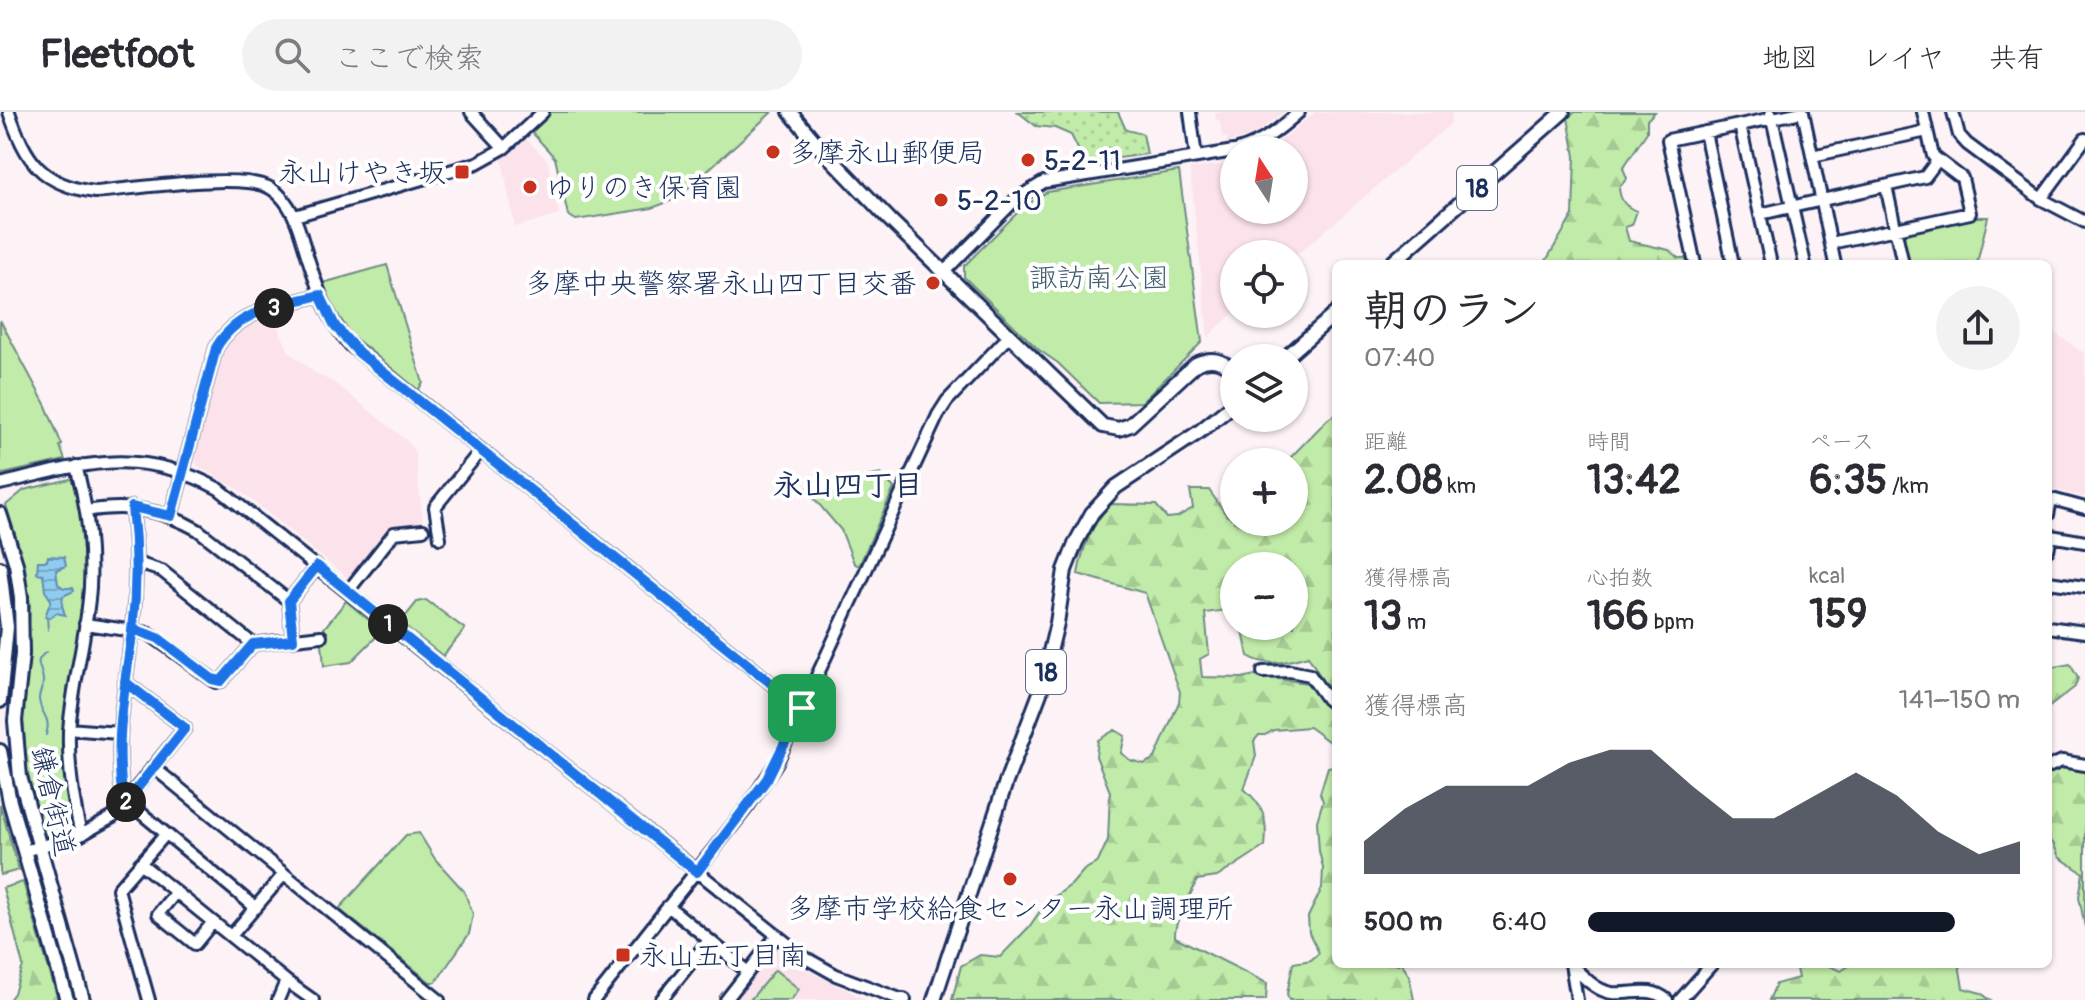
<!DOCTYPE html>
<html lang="ja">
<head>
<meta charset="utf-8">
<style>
	:root { --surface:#fff; --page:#f2f2f3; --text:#2b2b33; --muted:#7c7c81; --line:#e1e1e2; --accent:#111827 }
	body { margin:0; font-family:Pangolin,"Klee One",sans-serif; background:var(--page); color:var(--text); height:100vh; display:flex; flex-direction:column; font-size:30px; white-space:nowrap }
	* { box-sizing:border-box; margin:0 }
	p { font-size:26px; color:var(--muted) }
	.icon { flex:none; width:44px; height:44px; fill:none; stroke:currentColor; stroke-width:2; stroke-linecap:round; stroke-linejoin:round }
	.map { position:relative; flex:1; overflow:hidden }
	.side { position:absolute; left:1332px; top:148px; width:720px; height:708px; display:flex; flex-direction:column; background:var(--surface); border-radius:12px; box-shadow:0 2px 6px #0004 }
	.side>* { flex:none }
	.needle { width:52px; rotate:348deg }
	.controls { position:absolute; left:1220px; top:24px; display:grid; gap:16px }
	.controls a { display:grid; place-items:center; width:88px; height:88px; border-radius:50%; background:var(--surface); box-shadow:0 2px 6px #0004; font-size:40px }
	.pin { position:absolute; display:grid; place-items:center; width:68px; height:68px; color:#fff; margin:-34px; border-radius:16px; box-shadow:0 4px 12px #0006 }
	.km { position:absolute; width:40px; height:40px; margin:-20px; border-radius:50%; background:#222; color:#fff; font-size:22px; line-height:40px; text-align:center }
	.round { display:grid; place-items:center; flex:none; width:84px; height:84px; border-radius:42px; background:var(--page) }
	.head { display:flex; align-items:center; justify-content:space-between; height:136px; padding:0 32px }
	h1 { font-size:44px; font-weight:700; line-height:60px }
	.stats { display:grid; grid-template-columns:repeat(3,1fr); gap:12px; height:136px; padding:8px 32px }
	.stats div { display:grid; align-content:center }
	.stats b { font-size:40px; font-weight:700 }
	.stats small { font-size:22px; font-weight:400 }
	.stats p { font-size:22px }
	.chart { height:224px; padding:16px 32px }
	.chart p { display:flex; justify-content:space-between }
	.chart svg { width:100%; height:144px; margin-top:8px; fill:var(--accent); opacity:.7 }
	ul { padding:0 32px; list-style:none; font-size:26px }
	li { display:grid; grid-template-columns:128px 96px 1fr; align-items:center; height:60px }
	li i { height:20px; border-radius:10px; background:var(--accent) }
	header { display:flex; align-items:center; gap:48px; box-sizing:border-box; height:112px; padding:0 40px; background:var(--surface); border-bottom:2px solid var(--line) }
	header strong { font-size:38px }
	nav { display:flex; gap:44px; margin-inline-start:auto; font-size:28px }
	.search { width:560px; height:72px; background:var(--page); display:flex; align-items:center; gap:20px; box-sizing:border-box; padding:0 28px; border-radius:44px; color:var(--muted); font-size:30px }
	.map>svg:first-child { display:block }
</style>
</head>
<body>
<header>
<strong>Fleetfoot</strong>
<div class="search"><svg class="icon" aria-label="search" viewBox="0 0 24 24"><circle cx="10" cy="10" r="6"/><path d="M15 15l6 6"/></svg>ここで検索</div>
<nav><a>地図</a><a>レイヤ</a><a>共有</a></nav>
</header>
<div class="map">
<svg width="2085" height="888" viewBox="0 0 2085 888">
	<defs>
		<pattern id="grass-dots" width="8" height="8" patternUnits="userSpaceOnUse" patternTransform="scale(2)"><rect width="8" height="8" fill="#c1eba8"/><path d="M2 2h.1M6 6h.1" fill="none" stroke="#a5ca93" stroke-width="1.8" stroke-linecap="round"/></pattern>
		<pattern id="forest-firs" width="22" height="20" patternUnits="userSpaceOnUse" patternTransform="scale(2)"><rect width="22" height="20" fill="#c1eba8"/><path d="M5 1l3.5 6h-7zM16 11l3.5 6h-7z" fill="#a5ca93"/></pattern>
		<pattern id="water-rules" width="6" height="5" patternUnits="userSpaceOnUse" patternTransform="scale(2)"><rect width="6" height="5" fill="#90ccf0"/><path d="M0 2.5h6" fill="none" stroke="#75a6c6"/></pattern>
	</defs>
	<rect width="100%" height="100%" fill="#fdf2f6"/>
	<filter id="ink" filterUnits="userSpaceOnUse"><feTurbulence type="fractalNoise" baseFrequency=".0125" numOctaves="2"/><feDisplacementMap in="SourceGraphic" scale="16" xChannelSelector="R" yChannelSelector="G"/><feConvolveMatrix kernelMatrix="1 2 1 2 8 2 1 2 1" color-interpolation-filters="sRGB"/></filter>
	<g filter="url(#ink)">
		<path fill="#fbe2eb" d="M1215,0H1284L1254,23L1227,31V25H1222L1220,9L1216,8Z
			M1315,0H1452L1451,11L1294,145V142H1234V200L1208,225L1190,57L1234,51V98H1294V38H1266L1278,31Z
			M524,25L547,48L559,103L515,115L501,43Z
			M273,204L289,240L315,261L336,272L407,329L415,341L423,414L393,417L355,465L348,466L241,379L198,354L194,346L226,233L238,218L254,208Z
			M2048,216L2085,242V385L2048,376Z
			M777,836L799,854L866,888H730L772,837Z"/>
		<path fill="url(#grass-dots)" stroke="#6e8d83" stroke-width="2" d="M1018,0H1118L1126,18L1143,22L1147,42L1085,51L1071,23L1055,16L1036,14Z"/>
		<path fill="url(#forest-firs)" stroke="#6e8d83" stroke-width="2" fill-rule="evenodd" d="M1575,0H1655L1647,8V20L1623,56L1627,66L1619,76C1620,88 1625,95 1637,99L1632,113L1625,115L1629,129L1669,138L1678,146H1686L1688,152H1544L1573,103L1575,44L1568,6Z
			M1336,302V631L1328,629L1309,615L1274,618L1265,623H1259L1254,629L1256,644L1244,677C1264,693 1268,710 1265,734L1217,765L1197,768C1190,787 1174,806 1175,825L1267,871L1266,888H952L961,854L980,843L1000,845L1029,815L1045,792L1072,772L1084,758L1098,750L1108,728L1110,680L1096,644L1098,628L1115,618L1125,624L1121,641L1130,648L1144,652L1155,646L1179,590L1180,580L1145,481L1078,462C1083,433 1091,415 1110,392L1156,393L1167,406L1177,405L1193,396L1190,378H1209L1227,404L1234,407V410L1253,413L1260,410H1294V350H1286L1328,307ZM1234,454H1294V514H1242L1248,544C1268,556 1286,550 1308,544L1326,574L1255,563L1242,566L1202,565L1200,547L1209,542L1205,501L1234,497Z
			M2070,552L2078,566L2075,575L2048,596V556Z
			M2081,648L2085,652V815L2079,785L2083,761L2059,745L2053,731L2048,728V662Z
			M1336,653V852H1402L1409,863L1414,888H1289L1287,882L1293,851L1311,848L1319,841L1309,821L1308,805L1322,776L1323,756L1319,739L1317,709L1323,689L1320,681L1328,655Z
			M0,692L19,758L1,763L0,758Z
			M23,770L58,888H9L14,881L23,854L3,776Z
			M1795,852H1824L1841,859L1852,852H1959L1963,876L1981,881L1990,888H1769L1776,872L1798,866Z"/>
		<path fill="#c1eba8" stroke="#6e8d83" stroke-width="2" d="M546,0H772L676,87L652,96L576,108L568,103L555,46L529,17Z
			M1179,59L1202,230L1142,290L1099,291L1058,251L1039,238L964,165V154L1022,96L1047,80Z
			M1970,105H1988L1977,151L1906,152L1900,124L1902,119Z
			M387,153L423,271L418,278L350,222L333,195L323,171Z
			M0,208L46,294L62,333L60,334L65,348L3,362L0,361Z
			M881,362L894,376L859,454L854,451L841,418L806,377Z
			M70,367L75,370L82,401L86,439L85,478L69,596L75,712L72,722L49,725L43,722L27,660L25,634L23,607L30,494L25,455L6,393L24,378Z
			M426,488L465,517L443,544L400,511L417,490Z
			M346,489L382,519L351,550L324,554L321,520Z
			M419,721L435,747L464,779L473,802L469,822L436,870H430L339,797L406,723Z
			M775,858L799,877L791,888H750Z"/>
		<path fill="url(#water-rules)" stroke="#618db6" stroke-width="2" d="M48,444L64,445L66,454L56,458L58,472L64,476H73L74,479L63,484L62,493L65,503L56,501L50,506L45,505L51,488L45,479L43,462L37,461L38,449H47Z"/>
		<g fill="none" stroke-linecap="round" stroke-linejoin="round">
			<path stroke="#618db6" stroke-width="2" d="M47,505L48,518
				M46,540C32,551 42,554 43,568C44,574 39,580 39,587C40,603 52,604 46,623
				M45,640L53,646L52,659"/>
			<g stroke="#1b2f5e" stroke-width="16">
				<path id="minor" d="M9,0C26,49 41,73 95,80C132,77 245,59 272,77C293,91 299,117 306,140C317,174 326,206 350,233L802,596
					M471,0L504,36
					M1190,0L1196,45
					M1803,0L1835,152
					M1953,0L1959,23L1967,32L2041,87L2085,110
					M1771,2L1805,152
					M1740,13L1771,152
					M1705,20L1733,152
					M1238,38C1263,31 1280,17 1299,0
					M1812,44L1927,19
					M1886,74L1903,152
					M2041,87L2085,27
					M1760,102L1925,65L1937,49
					M295,104L477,51L504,36L543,0
					M1831,131L1970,101L1962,66L1933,44L1923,0
					M1695,152L1668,28L1802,0
					M943,161L1016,87L1044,70L1234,39
					M76,354C87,393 92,435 90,475C87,524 72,572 69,620C68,656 73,689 81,723
					M0,372C84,352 138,333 219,377L804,845L836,863L900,887
					M2048,386L2085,396
					M86,399C128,392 161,397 198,418L289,489L293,528
					M2048,403L2051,387
					M171,404L216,236C238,197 280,194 320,183
					M440,426L435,395L481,338
					M2048,438L2051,424L2085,430
					M137,451L162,459L253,532L321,524
					M2048,470L2085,475
					M348,479L394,421L423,418
					M289,489L317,454
					M85,512L148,521L216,570L221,569L253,532
					M2048,515L2085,520
					M1263,560L1290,559L1310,563L1327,587L1336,594
					M69,617L118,621
					M153,655L439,888
					M2048,655L2062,649L2085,653
					M124,693C113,630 125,581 132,519C137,477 137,437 132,395
					M141,701L256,796
					M24,739L81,723L113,705L185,616L125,570
					M140,751L286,869L313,888
					M176,780L158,802L195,832L213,810
					M668,794L748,860
					M231,824L284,762
					M1571,852C1582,864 1596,879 1612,881C1634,883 1649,873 1667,888
					M1571,852L1577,888
					M149,888L118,777L165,723
					M278,888L286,869
					M594,888L748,694L777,650L938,303L947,289L1008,225
					M661,888L709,828
					M726,888L777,823
					M1680,888L1712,852"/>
			</g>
			<g stroke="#1b2f5e" stroke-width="18">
				<path id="major" d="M790,0L816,31L890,108L1103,314L1119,317L1130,313L1196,252C1211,245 1222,247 1234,260
					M1391,152L1563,0
					M1285,246L1336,201
					M0,402L16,452L21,485L22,542L15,609L20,665L83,888
					M0,456L7,515L0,589
					M0,639L10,690L67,888
					M900,888H904
					M934,888L1006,670L1040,581L1057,511L1065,458L1076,430L1092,401L1116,375L1199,320L1234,292"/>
			</g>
			<use href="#minor" stroke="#fff" stroke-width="10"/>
			<use href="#major" stroke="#fff" stroke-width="12"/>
		</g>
	</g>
	<g fill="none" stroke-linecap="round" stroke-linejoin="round" filter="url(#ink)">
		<g stroke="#fff" stroke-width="16">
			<path id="route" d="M802,596L767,667L697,760L317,454L289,489L293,528L253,532L221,569L212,567L158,526L133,517L125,570L185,616L124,693C113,630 125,581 132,519C137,477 137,437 132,395L171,404L216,236C238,197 280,194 320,183L335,214L358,240L802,596"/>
		</g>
		<use href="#route" stroke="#1a73e8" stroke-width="10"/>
	</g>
	<g fill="#c8321e" stroke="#fff" stroke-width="3">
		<circle cx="773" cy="40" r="8"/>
		<circle cx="1028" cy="48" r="8"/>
		<rect x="454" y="52" width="16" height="16" rx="4"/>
		<circle cx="530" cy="75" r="8"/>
		<circle cx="941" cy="88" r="8"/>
		<circle cx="933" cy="171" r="8"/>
		<circle cx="1010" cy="767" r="8"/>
		<rect x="615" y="835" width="16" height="16" rx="4"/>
	</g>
	<g text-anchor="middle" stroke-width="8" stroke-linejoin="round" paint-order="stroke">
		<g fill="#fff" stroke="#5f6d8e" stroke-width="2">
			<rect x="1457" y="54" width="40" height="44" rx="6"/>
			<rect x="1026" y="538" width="40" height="44" rx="6"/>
		</g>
		<g font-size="26" font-weight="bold" fill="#1b2f5e">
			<text x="1477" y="85">18</text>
			<text x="1046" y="569">18</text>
		</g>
		<g font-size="28" fill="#1b2f5e" stroke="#fff" text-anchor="start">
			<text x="789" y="50">多摩永山郵便局</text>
			<text x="1044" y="58">5-2-11</text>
			<text x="446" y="70" text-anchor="end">永山けやき坂</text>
			<text x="546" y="85">ゆりのき保育園</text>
			<text x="957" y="98">5-2-10</text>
			<text x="917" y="181" text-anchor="end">多摩中央警察署永山四丁目交番</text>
			<text x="1010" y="806" text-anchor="middle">多摩市学校給食センター永山調理所</text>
			<text x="639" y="853">永山五丁目南</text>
		</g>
		<g font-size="28" fill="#445e70" stroke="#fff">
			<text x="1099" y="175">諏訪南公園</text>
		</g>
		<g font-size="28" fill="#1b2f5e" stroke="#fff">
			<text transform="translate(54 689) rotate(77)" y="10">鎌倉街道</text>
		</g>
		<g font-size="30" font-weight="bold" fill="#1b2f5e" stroke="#fff">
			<text x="848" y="383">永山四丁目</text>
		</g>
	</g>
</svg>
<div class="controls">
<a><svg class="needle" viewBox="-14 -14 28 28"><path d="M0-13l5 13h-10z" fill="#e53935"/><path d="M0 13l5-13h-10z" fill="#7c7c81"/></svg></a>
<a><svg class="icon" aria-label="locate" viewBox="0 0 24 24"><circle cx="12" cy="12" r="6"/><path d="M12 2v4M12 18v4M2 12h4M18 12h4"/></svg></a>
<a><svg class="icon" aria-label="layers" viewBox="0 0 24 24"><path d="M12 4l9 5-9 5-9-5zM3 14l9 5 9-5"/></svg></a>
<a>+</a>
<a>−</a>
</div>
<div class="pin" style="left:802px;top:596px;background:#1e9e55"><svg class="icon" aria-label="arrive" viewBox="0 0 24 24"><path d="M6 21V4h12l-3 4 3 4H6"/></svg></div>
<b class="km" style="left:388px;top:512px">1</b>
<b class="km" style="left:126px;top:690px">2</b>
<b class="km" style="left:274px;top:196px">3</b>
<section class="side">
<div class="head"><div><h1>朝のラン</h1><p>07:40</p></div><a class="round"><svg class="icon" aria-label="share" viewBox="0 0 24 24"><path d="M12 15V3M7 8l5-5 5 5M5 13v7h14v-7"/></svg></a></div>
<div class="stats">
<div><p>距離</p><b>2.08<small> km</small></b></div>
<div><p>時間</p><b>13:42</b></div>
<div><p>ペース</p><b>6:35<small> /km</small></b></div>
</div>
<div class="stats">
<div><p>獲得標高</p><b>13<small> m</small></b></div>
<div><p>心拍数</p><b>166<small> bpm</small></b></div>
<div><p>kcal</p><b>159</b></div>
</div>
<div class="chart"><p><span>獲得標高</span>141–150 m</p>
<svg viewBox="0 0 160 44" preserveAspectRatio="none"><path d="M0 44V34L10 24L20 17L30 17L40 17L50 10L60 6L70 6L80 17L90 27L100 27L110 20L120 13L130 20L140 31L150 38L160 34V44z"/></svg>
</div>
<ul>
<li><b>500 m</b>6:40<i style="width:85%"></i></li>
</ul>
</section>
</div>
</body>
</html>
